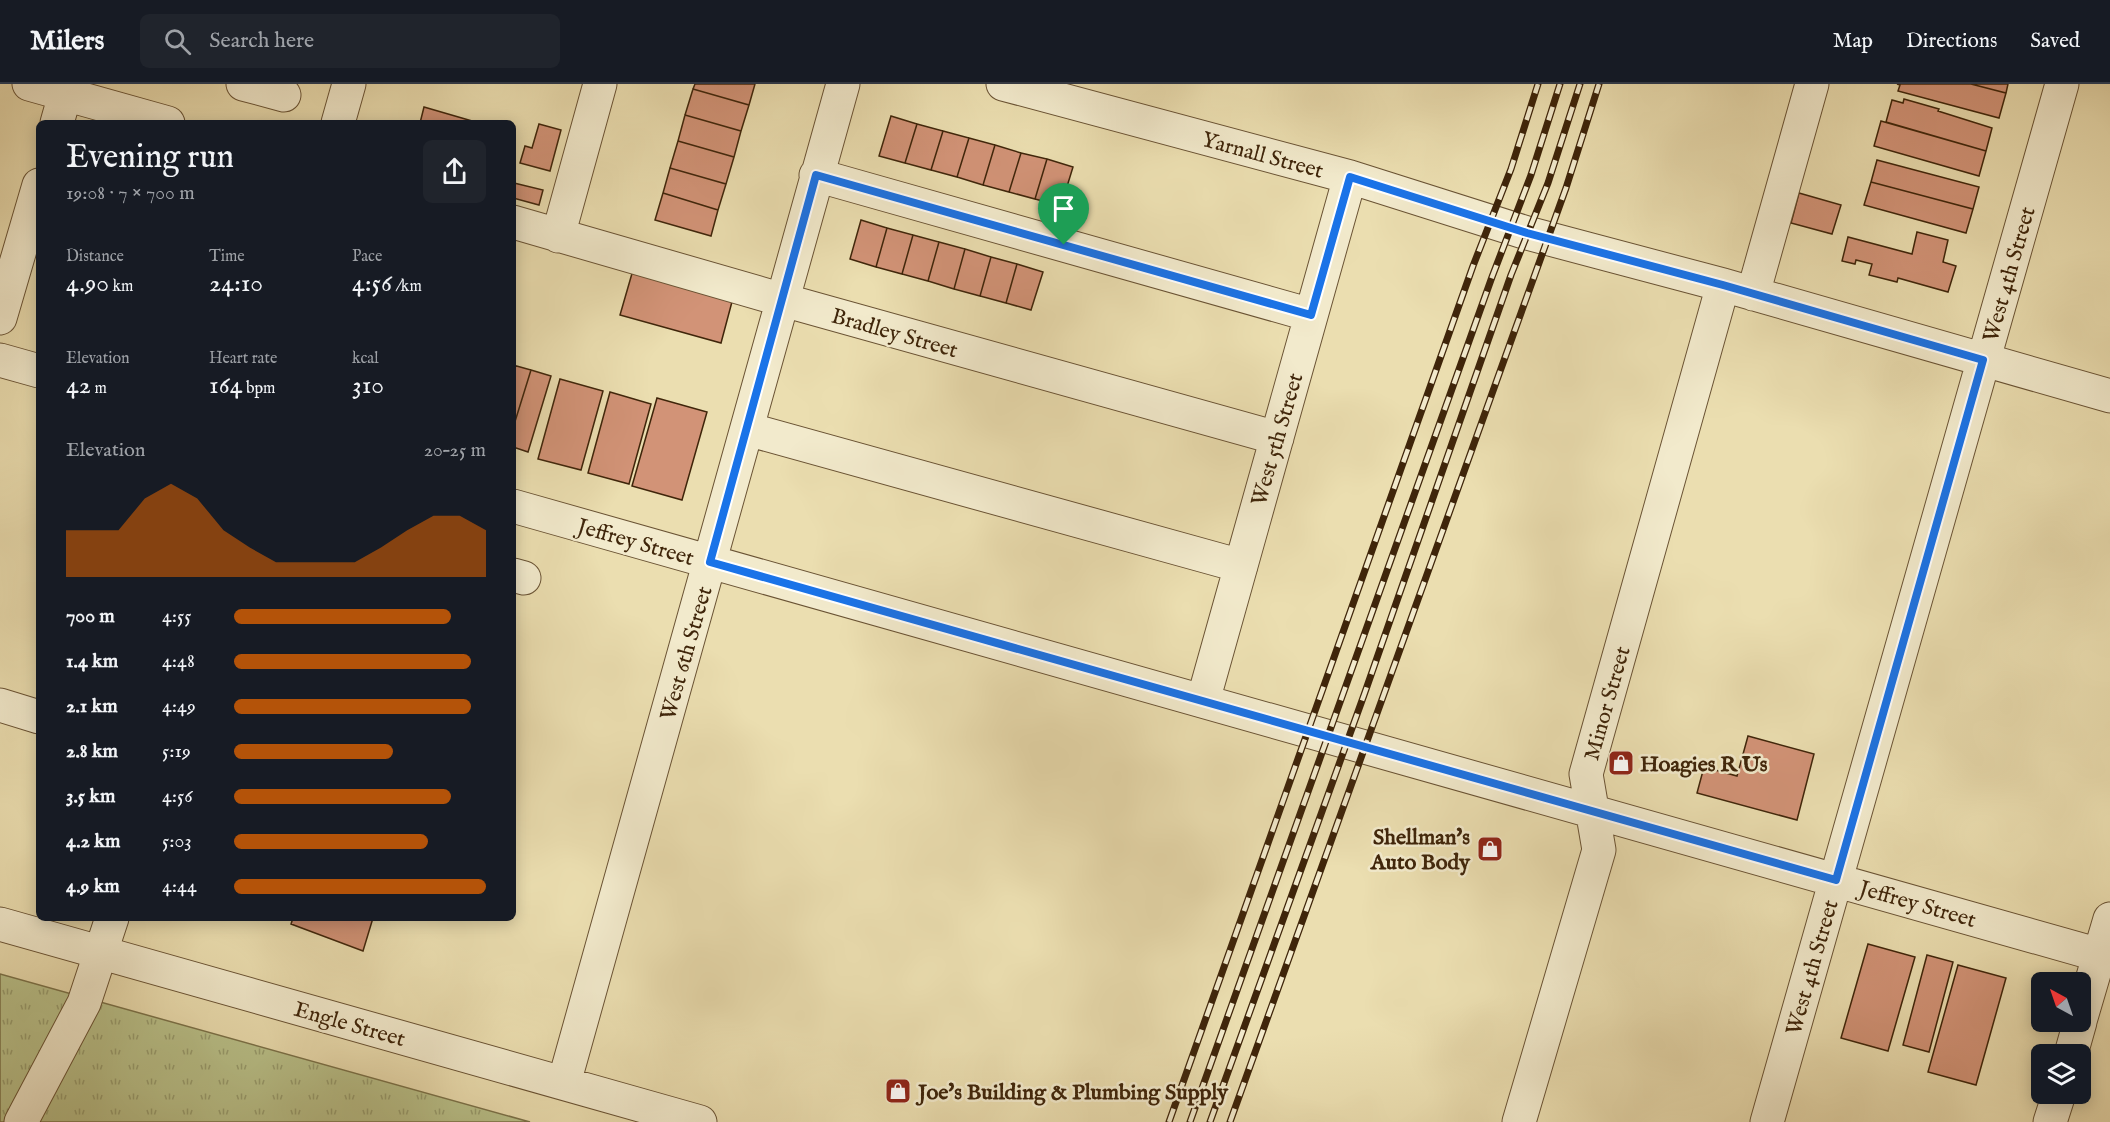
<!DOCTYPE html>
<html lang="en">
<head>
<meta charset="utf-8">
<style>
	:root { --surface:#171b24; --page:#20242c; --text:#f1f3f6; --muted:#9ea1a6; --line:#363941; --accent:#b45309 }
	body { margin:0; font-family:"IM FELL English",serif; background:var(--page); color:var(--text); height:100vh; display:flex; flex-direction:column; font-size:22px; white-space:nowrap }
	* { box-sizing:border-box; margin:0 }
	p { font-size:20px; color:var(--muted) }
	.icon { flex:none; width:33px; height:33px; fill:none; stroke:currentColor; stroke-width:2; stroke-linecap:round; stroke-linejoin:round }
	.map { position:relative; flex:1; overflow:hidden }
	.drawer { position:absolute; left:36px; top:36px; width:480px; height:801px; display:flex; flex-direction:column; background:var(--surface); border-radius:9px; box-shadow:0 3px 15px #0003 }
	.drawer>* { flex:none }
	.needle { width:39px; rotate:320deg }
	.controls { position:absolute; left:2031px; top:888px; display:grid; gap:12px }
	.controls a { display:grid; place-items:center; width:60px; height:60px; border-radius:9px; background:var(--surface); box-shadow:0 3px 15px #0003; font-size:30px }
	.pin { position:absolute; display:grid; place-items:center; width:51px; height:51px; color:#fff; margin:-62px -26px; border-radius:50% 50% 50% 0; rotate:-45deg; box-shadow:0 0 6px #0007 }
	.pin .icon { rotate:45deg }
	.round { display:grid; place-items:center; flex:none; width:63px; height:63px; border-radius:9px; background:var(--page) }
	.headline { display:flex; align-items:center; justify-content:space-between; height:102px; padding:0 30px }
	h1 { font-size:33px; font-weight:600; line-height:45px }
	.stats { display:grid; grid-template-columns:repeat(3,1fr); gap:9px; height:102px; padding:6px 30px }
	.stats div { display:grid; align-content:center }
	.stats b { font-size:26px; font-weight:600 }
	.stats small { font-size:16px; font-weight:400 }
	.stats p { font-size:16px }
	.chart { height:168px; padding:12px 30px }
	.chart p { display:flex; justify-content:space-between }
	.chart svg { width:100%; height:108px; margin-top:6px; fill:var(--accent); opacity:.7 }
	ul { padding:0 30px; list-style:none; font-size:20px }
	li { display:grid; grid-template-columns:96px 72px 1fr; align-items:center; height:45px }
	li i { height:15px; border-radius:8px; background:var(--accent) }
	header { display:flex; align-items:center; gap:36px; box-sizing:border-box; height:84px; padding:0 30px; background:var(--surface); border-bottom:2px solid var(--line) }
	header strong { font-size:28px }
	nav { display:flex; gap:33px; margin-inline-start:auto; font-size:21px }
	.search { width:420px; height:54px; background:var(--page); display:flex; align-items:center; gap:15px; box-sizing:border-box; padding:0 21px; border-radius:9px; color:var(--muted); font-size:22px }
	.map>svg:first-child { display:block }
</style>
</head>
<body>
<header>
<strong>Milers</strong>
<div class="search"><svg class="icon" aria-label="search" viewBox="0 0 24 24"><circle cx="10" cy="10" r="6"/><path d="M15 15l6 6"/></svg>Search here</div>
<nav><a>Map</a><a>Directions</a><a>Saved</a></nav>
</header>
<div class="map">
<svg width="2110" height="1038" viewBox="0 0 2110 1038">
	<defs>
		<pattern id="park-tufts" width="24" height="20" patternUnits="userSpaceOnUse" patternTransform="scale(1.5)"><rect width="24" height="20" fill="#b9c18a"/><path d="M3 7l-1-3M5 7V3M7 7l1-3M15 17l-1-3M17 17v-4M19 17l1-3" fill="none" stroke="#989d6f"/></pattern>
	</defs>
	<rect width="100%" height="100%" fill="#ebdeb0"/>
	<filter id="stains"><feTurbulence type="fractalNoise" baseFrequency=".00333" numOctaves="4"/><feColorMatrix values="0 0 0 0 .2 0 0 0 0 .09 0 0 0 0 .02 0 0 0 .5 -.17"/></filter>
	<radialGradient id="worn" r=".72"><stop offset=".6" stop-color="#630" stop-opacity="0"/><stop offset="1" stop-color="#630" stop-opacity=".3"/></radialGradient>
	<path fill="url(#park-tufts)" stroke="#7c734a" stroke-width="1.5" d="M0,890L530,1038H0Z"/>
	<path fill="#d29377" stroke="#3f250a" stroke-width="1.5" d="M695,0H755L749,21L693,5Z
		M1897,0H1971L2006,9L1999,34L1898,7L1900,1Z
		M1971,0H2008L2006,9Z
		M693,5L749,21L741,47L685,31Z
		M1904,15L1939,25L1938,27L1992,44L1986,67L1886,38L1892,16L1903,19Z
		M424,23L479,39H420Z
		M685,31L741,47L734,73L678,57Z
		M891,32L917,40L905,79L879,72Z
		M1881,37L1986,67L1979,92L1874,62Z
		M539,40L561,46L550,87L520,79L525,62L532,64Z
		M917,40L943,47L931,86L905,79Z
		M943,47L969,54L957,93L931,86Z
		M969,54L995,61L983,101L957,93Z
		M678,57L734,73L726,100L670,84Z
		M995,61L1021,69L1009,108L983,101Z
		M1021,69L1047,75L1035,115L1009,108Z
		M1047,75L1073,83L1061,122L1035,115Z
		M1877,76L1979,103L1973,125L1871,98Z
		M670,84L726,100L718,126L663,109Z
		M1871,98L1973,125L1966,149L1864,121Z
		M514,99L543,106L539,121L513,114Z
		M663,109L718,126L711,152L655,136Z
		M1799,109L1841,121L1832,150L1791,139Z
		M861,136L887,144L876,183L850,175Z
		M887,144L913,151L902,190L876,183Z
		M1917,148L1948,156L1943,178L1956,182L1948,208L1898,194L1897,198L1869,191L1872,180L1856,176L1855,180L1842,177L1848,153L1912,170Z
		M913,151L939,158L928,197L902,190Z
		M939,158L965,165L954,205L928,197Z
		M965,165L991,173L980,212L954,205Z
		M991,173L1017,180L1006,219L980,212Z
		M1017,180L1043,188L1031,226L1006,219Z
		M633,186L733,214L721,259L620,231Z
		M513,281L531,286L513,344Z
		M531,286L551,292L528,368L513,363V344Z
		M560,295L603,307L581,386L538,375Z
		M610,308L651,320L629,400L588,389Z
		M657,314L707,328L682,416L632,402Z
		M1748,652L1814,670L1797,736L1697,709L1704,683L1737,692Z
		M293,834H373L363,867L291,840Z
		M1868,860L1915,873L1888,967L1841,954Z
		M1927,871L1953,878L1929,968L1903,961Z
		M1958,881L2006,894L1976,1001L1928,988Z"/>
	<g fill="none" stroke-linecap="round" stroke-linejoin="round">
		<g stroke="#6a5334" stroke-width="35">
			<path id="minor" d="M29,0L168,39
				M243,0L284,11
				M1003,0L1350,93L1527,149L1723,201L2110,312
				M57,39L68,0
				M338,39L349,0
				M816,91L1311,231
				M513,138L783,216L1277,354
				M558,152L600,0
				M1753,210L1812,0
				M0,234L39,101
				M0,276L39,287
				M747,345L1241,482
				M513,422L2110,874
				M513,491L524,494
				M1203,617L1350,93
				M0,621L39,633
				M0,840L700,1038
				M2080,937L2110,835
				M2071,970L2080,938
				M564,999L843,0
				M21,1038L84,919L112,834
				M1519,1038L1599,766L1586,690L1723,201
				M1767,1038L2062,0
				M2050,1038L2059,1010"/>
		</g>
		<use href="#minor" stroke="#f2eacc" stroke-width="33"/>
		<g stroke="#3f250a" stroke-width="7">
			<path id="rail" d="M1169,1038L1473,182L1511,85L1538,0
				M1190,1038L1492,193L1531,91L1560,0
				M1210,1038L1364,611L1511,191L1548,99L1580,0
				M1230,1038L1566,104L1599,0"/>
		</g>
		<use href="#rail" stroke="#f2eacc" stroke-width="4.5" stroke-dasharray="14" stroke-linecap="butt"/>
	</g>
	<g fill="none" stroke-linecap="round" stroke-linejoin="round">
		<g stroke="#fff" stroke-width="12">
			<path id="route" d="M816,91L1311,231L1350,93L1527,149L1723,201L1983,276L1836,796L710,478Z"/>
		</g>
		<use href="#route" stroke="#1a73e8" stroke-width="8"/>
	</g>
	<defs>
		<g id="shop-square" transform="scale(1.35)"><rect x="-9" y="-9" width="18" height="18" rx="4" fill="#8f2418" stroke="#f2eacc"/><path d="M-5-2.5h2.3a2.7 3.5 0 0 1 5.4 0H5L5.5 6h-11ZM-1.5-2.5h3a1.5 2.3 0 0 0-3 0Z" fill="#fff"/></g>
	</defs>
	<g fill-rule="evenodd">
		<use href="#shop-square" x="1621" y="679"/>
		<use href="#shop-square" x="1490" y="765"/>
		<use href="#shop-square" x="898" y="1007"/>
	</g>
	<g text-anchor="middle" stroke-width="5" stroke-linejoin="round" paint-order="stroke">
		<g font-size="22" fill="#3f250a" stroke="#f2eacc">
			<text transform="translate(1263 70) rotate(15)" y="8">Yarnall Street</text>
			<text transform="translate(2008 190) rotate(-74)" y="8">West 4th Street</text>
			<text transform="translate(895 248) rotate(16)" y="8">Bradley Street</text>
			<text transform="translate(1276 355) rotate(-74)" y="8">West 5th Street</text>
			<text transform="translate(636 457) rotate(16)" y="8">Jeffrey Street</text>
			<text transform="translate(685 569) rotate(-74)" y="8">West 6th Street</text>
			<text transform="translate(1606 619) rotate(-74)" y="8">Minor Street</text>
			<text transform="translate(1918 819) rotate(16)" y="8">Jeffrey Street</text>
			<text transform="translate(1811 883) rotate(-74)" y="8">West 4th Street</text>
			<text transform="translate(350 939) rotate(16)" y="8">Engle Street</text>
		</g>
		<g font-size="22" font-weight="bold" fill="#3f250a" stroke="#f2eacc" text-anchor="start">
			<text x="1640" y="687">Hoagies R Us</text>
			<text x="1470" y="760" text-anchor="end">Shellman's<tspan x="1470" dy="25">Auto Body</tspan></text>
			<text x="918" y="1015">Joe's Building &amp; Plumbing Supply</text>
		</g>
	</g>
	<rect width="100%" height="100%" filter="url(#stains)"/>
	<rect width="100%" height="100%" fill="url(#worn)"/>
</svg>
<div class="controls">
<a><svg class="needle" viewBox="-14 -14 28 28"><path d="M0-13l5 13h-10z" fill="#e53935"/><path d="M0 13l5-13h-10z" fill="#9ea1a6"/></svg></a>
<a><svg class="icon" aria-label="layers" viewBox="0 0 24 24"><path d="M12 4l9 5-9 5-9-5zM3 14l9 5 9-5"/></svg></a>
</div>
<div class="pin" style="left:1064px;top:161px;background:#1e9e55"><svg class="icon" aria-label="arrive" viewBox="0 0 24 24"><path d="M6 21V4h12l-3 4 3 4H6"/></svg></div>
<section class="drawer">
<div class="headline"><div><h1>Evening run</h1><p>19:08 · 7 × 700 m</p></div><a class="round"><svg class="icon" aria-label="share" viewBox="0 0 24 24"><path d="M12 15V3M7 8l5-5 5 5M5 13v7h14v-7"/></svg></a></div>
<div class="stats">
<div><p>Distance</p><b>4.90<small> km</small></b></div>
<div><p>Time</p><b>24:10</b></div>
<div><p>Pace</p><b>4:56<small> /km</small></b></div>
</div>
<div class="stats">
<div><p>Elevation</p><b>42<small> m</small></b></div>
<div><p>Heart rate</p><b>164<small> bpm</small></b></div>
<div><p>kcal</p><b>310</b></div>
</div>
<div class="chart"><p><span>Elevation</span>20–25 m</p>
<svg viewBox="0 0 160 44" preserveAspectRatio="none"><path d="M0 44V25L10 25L20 25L30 12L40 6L50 12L60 25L70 32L80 38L90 38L100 38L110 38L120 32L130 25L140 19L150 19L160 25V44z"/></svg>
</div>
<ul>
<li><b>700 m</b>4:55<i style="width:86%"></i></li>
<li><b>1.4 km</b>4:48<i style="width:94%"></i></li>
<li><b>2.1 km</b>4:49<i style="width:94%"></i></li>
<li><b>2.8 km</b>5:19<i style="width:63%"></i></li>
<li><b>3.5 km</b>4:56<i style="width:86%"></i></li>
<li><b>4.2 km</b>5:03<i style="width:77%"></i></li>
<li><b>4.9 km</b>4:44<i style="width:100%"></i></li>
</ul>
</section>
</div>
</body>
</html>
